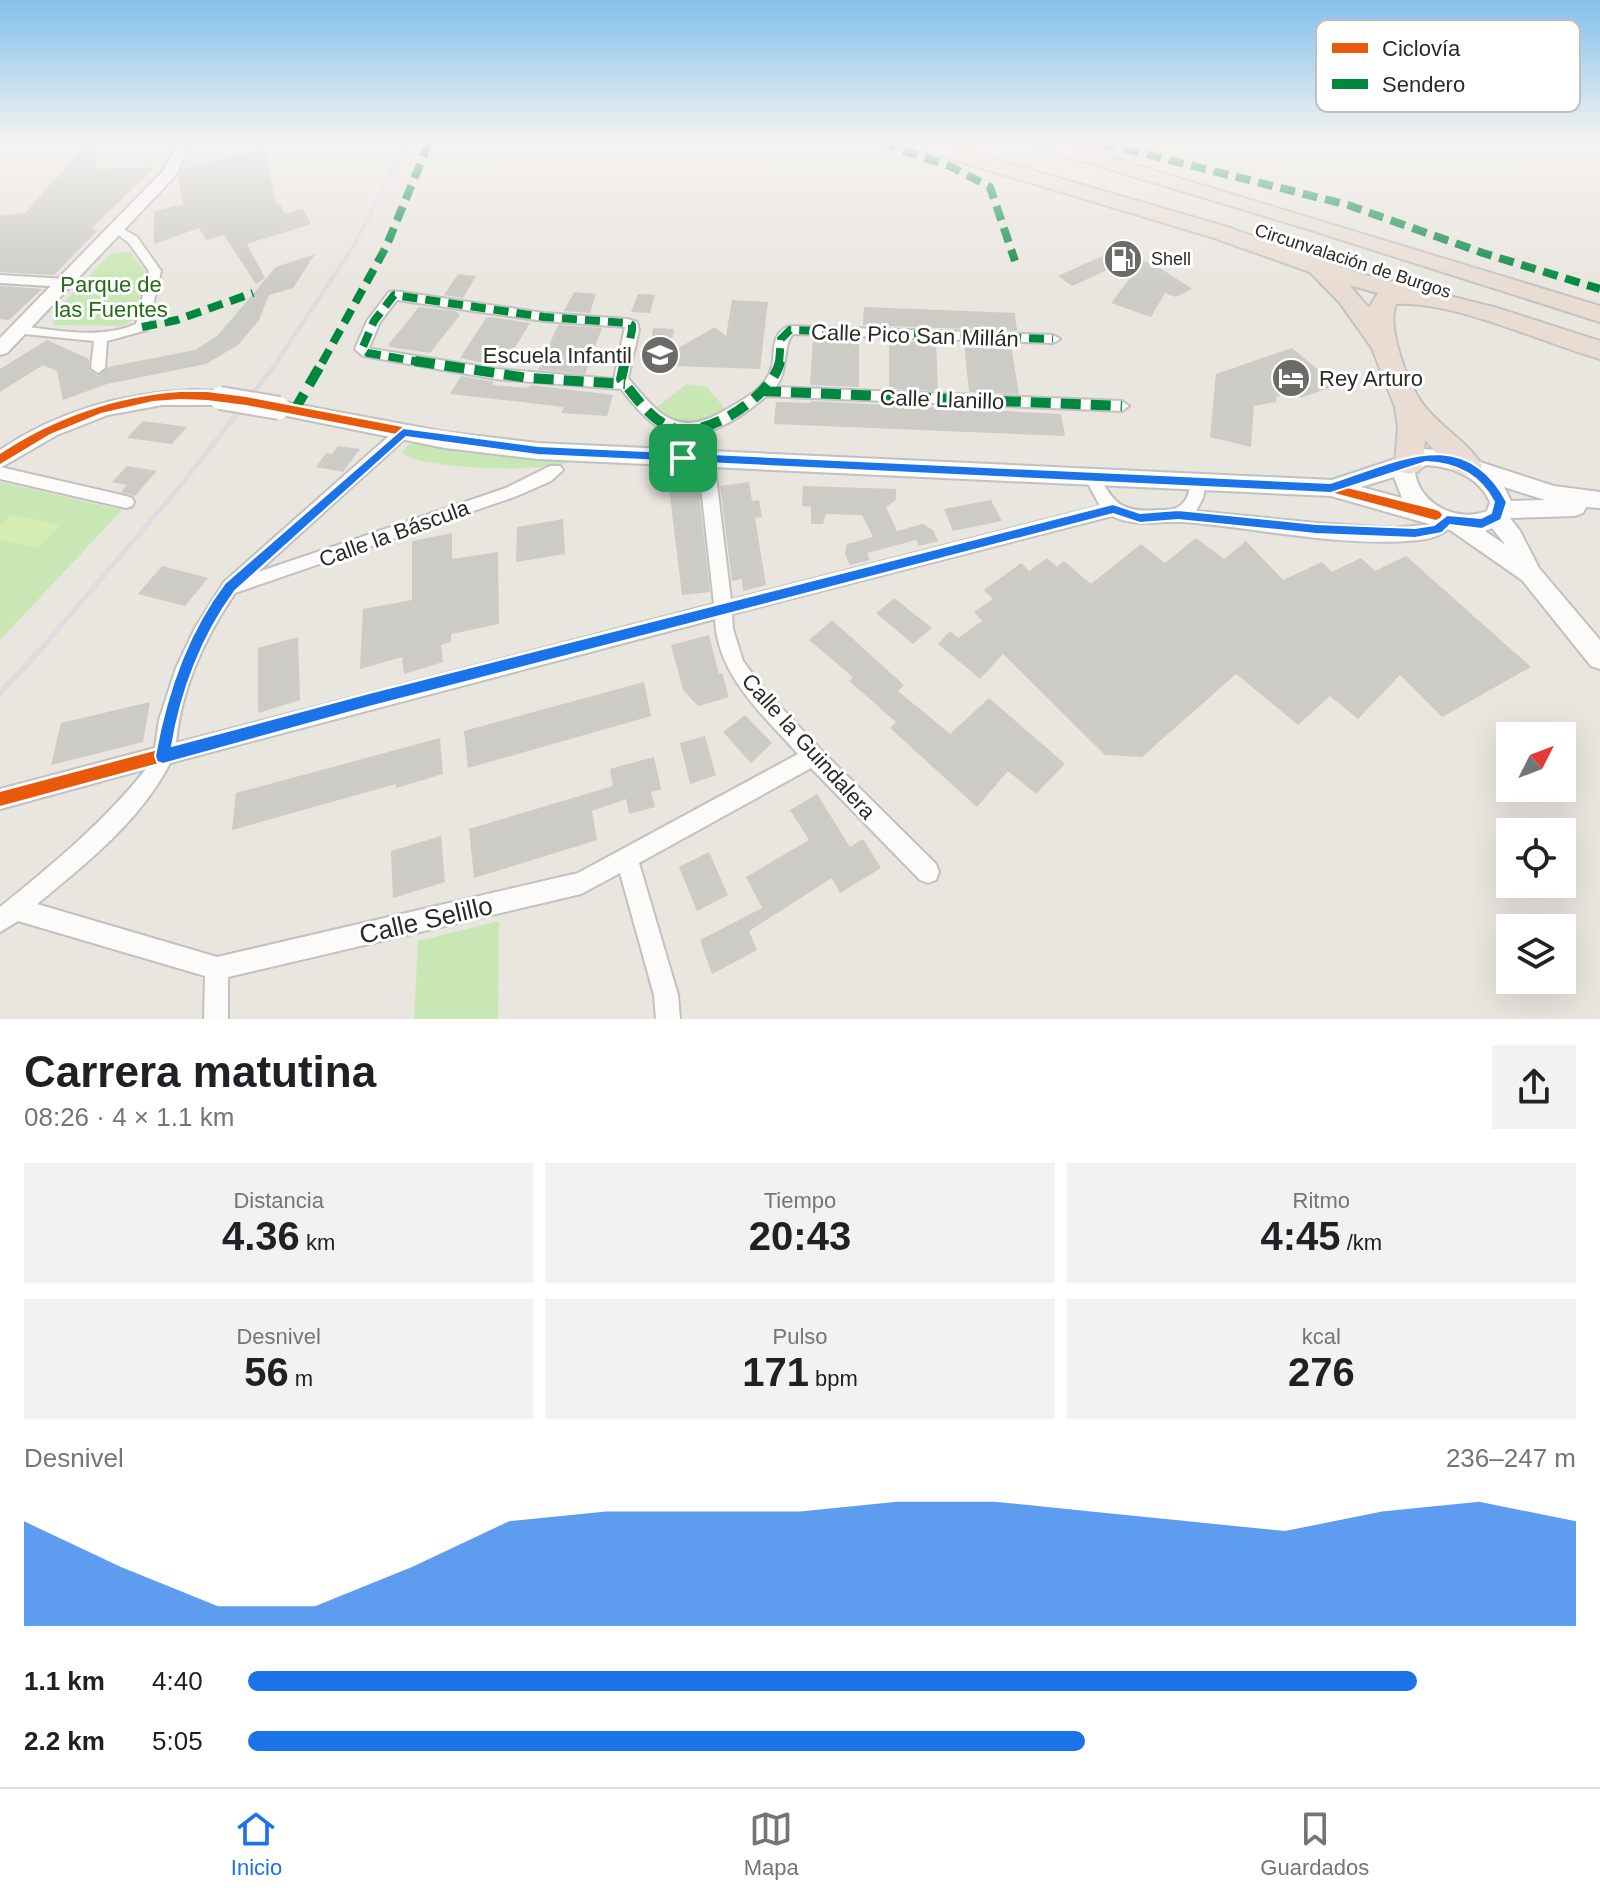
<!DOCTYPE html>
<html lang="es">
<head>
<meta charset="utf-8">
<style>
	:root { --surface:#fff; --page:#f2f2f2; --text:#202124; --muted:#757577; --line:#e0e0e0; --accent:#1a73e8 }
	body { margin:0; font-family:Arial,sans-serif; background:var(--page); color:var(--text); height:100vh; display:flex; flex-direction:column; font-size:30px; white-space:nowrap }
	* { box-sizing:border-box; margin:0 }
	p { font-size:26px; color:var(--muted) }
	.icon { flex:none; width:44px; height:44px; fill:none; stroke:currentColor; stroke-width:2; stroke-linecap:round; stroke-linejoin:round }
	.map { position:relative; height:1019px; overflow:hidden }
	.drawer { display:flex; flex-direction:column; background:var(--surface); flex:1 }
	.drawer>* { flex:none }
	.needle { width:52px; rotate:48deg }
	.tools { position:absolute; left:1496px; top:722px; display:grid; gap:16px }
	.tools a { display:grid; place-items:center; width:80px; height:80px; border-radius:0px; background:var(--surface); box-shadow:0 8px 32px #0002; font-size:40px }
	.pin { position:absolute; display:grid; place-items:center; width:68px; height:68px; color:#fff; margin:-34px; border-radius:16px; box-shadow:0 4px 12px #0006 }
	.round { display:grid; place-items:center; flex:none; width:84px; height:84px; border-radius:0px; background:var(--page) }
	.headline { display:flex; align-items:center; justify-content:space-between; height:136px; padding:0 24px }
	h1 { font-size:44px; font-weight:700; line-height:60px }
	.stats { display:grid; grid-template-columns:repeat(3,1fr); gap:12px; height:136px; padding:8px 24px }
	.stats div { display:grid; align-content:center; border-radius:0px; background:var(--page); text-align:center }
	.stats b { font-size:40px; font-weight:700 }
	.stats small { font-size:22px; font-weight:400 }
	.stats p { font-size:22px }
	.chart { height:224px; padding:16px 24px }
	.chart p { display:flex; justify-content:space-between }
	.chart svg { width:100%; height:144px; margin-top:8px; fill:var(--accent); opacity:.7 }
	ul { padding:0 24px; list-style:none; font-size:26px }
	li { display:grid; grid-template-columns:128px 96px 1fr; align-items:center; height:60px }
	li i { height:20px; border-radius:10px; background:var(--accent) }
	.tab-bar { display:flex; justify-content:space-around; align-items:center; height:112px; border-top:2px solid var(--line); background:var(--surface); font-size:22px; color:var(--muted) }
	.tab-bar a { display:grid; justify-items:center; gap:4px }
	.tab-bar .active { color:var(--accent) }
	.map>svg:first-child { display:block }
</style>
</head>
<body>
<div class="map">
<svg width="1600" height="1019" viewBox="0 0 1600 1019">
	<rect width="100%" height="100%" fill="#e9e5df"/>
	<path fill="#c9e7b5" d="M130,252L147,273L136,318L122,326L53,325L55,312L111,253Z
		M687,384L707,387L726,410C701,425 679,429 657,407Z
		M415,443L466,452L572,461C553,474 417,469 402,453L408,445Z
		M0,482L122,510L0,640Z
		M499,921L498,1019H414L418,941Z"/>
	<path fill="#d5ecb2" d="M11,515L60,525L39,548L0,540V526Z"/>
	<path fill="#cdcbc6" d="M95,145L96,169L155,167L91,229L98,230L54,275L0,272V216L25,213L85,146Z
		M264,149L277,205L280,204L285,214L303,209L311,224L247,244L265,278L256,284L224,235L206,240L199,228L154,244V211L183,204L178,176L182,169Z
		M1122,247L1136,257L1072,286L1058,276Z
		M315,254L293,288L269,295L259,320L238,345L206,364L107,384L63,400L57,371L43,365L0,392V369L47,340L89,359V370L98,376L108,367L195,350L217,336L276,267Z
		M1143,261L1151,262L1192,289L1176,297L1165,293L1151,317L1111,303Z
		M458,274L476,276L463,298L444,295Z
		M0,286L42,289L9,320L0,319Z
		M574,292L596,294L590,313L564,311Z
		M638,294L655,295L650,313L631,312Z
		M732,300L768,302L760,369L648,365L653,328L674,329L670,353L715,327L726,336Z
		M419,307L455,311L460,315L430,353L390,347L388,345Z
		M864,307L1015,313L1017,331L863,325Z
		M490,317L530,323L503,367L460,358L486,318Z
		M558,325L602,328L585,374L538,370Z
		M813,338L859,339V387L810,385Z
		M889,340L936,342L938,391L889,389Z
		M964,343L1011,345L1019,394L969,392Z
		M1292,348L1337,385L1301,398L1293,392L1276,397V402L1254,406L1251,447L1210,437L1216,374Z
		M461,376L494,382L492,385L527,388L531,385L613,395L607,416L561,413L564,407L450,394Z
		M810,401L1061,414L1065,436L774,424L776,402L810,403Z
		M143,421L187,427L172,444L127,438Z
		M338,446L360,449L343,472L316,467L326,453L332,454Z
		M127,466L157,471L135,496L121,492L127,485L112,482Z
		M749,482L752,501L759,500L762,517L755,518L766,585L743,591L742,579L732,581L720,486Z
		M698,484L710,592L682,595L669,487Z
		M803,486L896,489V500L886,507L897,531L923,524L933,530L938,541L919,546L916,540L867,553L870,560L850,565L845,554L847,544L873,537L862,515L826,514L823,524H811V507L802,506Z
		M991,500L1002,521L953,531L944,509Z
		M563,519L565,554L516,562L517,527Z
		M452,533V559L498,552L499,624L451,634V642L441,645L443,662L404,674L402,657L360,669L363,609L412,600V541Z
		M1196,538L1224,559L1246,541L1283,580L1322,562L1332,572L1361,558L1375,571L1406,556L1531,667L1442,717L1400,675L1358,719L1330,696L1298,725L1236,674L1142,757L1105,755L1003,654L980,679L938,644L950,631L958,638L982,621L974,612L993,599L984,590L1021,563L1029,571L1047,558L1057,567L1064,561L1091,584L1141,544L1165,563Z
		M162,566L208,578L185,606L138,594Z
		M894,598L932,628L913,644L876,613Z
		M832,620L904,685L898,691L950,734L989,698L1065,764L1036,794L1008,771L977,807L890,728L896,722L849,681L853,677L809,640Z
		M709,635L719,674L722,673L729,697L698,706L683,690L671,645Z
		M298,637L300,700L258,713V648Z
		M644,682L651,716L468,768L464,731Z
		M150,702L143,742L51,765L61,723Z
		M745,715L772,743L751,763L723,732Z
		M705,736L716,775L690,784L680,743Z
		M440,738L443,774L396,788V784L232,830L236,793Z
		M654,757L661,789L651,792L655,807L629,814L626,799L592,811L597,840L474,878L469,829L613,786L610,769Z
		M817,794L850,847L863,839L881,868L840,893L832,878L749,931L757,950L712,974L700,940L762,908L746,877L809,840L790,810Z
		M441,836L445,882L393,898L391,851Z
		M709,852L728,895L697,911L679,867Z"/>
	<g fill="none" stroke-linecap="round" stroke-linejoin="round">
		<g stroke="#c2c1c1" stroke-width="4">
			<path id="street" d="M118,226L137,237L161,271L147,330L107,341L105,368L98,373L91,368L94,341L14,333L12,330L19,326C58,330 99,340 136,324L149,271L129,243L112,230Z
				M0,275L66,279L72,283L66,287L0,283Z
				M394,291L544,313L627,319L637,322L639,330L628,378C661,418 679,439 729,408C743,400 759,391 767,378C780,360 765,335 790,326L1053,335L1060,339L1053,343L793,334C782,346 789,369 776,387L1122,401L1129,406L1122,411L766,396C740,419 697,447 662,429C645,420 633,403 621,389L496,379L363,356L355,349L367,321L389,292ZM397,300L544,321L625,327L614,379L496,369L372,349L369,348L380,322Z
				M403,427L408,428L410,432L408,436L258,572L506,488L550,466H560L563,470L551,481L517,496L235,593C205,637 181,688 176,743L714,604L698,460L706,454L714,460L731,600L1100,506L1085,478L1093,472L1098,474C1114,505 1123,513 1159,510C1169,510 1177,510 1183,503C1190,496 1189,487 1192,479L1198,477L1206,483L1203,498L1196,511L1316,523L1393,528L1434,524L1447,514L1453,516L1455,520C1447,534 1435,538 1419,540C1345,548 1259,528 1184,522C1159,520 1136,528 1112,516L732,614L733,629L743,661L762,687L820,749L936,864L939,872L936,880L928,883L920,880L811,768L639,863L678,995L680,1019H656L654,995L620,873L581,894L228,977V1019H204L205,976L18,921L0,932V907C52,865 104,822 146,769L0,809V789L155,748L159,720L176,668L195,628L224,582L398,428ZM715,619C717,675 763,715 798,754L578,873L217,957L37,904C86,864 141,820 170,763Z
				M0,467L126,496L132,498L134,502L132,506L126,508L0,479Z"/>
		</g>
		<g stroke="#c2c1c1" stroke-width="4">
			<path id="secondary" d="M174,143H188L187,153L175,176L7,353L0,355V338L163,171L173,153Z
				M191,390L220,391L230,398L220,405H162L108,415L57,435L0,468V450C58,411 122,393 191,390Z
				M279,401L445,432L538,443L1332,480L1425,449L1449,452L1554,486L1600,492V508L1586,507L1583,513L1575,516L1510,518L1520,531L1539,568L1600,640V669L1591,666L1522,580L1450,530L1331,496L538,459L445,448L272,413L269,408ZM1426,465C1453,467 1478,476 1490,502L1487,511C1457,523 1419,504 1415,472ZM1394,477L1402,498L1361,487ZM1504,487L1545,500L1511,501ZM1492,528L1504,543V544L1485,531Z"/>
		</g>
		<g stroke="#c4c3c1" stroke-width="4">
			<path id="highway" d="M908,143H938L1227,227L1361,274L1497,308L1600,341V359C1544,343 1451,300 1396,304C1386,327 1408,384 1422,403C1439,427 1468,441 1482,466L1478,474C1455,481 1440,456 1425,440L1423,463L1419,471L1409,474L1399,471L1395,463L1398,428L1395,407L1372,348L1340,303L1310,272L1211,237L911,147ZM1349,285L1378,293L1369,308Z
				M1033,143H1063L1600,306V322L1304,228L1036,147Z"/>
		</g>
		<use href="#street" fill="#fcfbfa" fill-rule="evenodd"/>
		<use href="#secondary" fill="#fcfbfa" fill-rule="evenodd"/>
		<use href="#highway" fill="#e9ddd3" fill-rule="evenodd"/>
		<path stroke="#dddddf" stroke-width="4" d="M276,363L353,247L406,143"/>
		<path stroke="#dddddf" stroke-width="5" d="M41,649L182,484L278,361"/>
		<path stroke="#dddddf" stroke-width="6" d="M0,693L43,647"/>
		<g stroke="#c2c1c1" stroke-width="26" stroke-linecap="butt">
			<path id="secondary-bridge" d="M220,398L279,408"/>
		</g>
		<use href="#secondary-bridge" stroke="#fcfbfa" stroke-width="22"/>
		<path stroke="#00873e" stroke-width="8" stroke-dasharray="15 8" stroke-linecap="butt" d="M881,143L952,167L990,187L1015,261
			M1102,143L1348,205L1483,253L1600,289
			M142,327L177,320L253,293
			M322,363L386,247L429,143
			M426,363L368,353L362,349L374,321L394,295L544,317L627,323L632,325V330L625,363
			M779,363L781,339L790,330L1053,339"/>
		<path stroke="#00873e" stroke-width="10" stroke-dasharray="20 10" stroke-linecap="butt" d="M415,361L528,378L625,384
			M625,361L621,379C636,397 652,423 676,429C710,437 774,394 780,361
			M761,391L1122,406
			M294,411L323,361"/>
		<g stroke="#fff" stroke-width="5">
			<path id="cycleway" d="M180,392H207L246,397L407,428L538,447L1331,484L1436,510L1440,512L1442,515L1440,518L1436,520L1331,492L538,455L407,436L246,405L207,400L180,399L153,401L101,413L50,434L0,464V454C55,418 114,397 180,392Z
				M1113,504L1117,506L1119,509L1117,512L369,706L0,806V792L369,694Z"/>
		</g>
		<use href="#cycleway" fill="#e8590c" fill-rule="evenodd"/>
	</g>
	<linearGradient id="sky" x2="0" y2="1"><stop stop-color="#83c1eb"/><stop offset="0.5" stop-color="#f5f3f1"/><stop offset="1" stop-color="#f5f3f1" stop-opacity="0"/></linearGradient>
	<rect width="1600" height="285" fill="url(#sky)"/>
	<path fill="#1a73e8" stroke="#fff" stroke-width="2" fill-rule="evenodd" d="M403,428L538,446L1330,483C1397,462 1464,422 1507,502L1501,520L1482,529L1450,525L1442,533L1415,538L1316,534L1178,520L1140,523L1113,514L369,707L163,764L157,762L155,756C166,695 187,633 225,583ZM406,437L538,455L1331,493L1426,462C1456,463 1480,475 1494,502L1491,513L1481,518L1447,515L1434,525L1415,528L1316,524L1178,510L1140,513L1113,504L369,693L172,746C181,691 202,636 235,591Z"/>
	<defs>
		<g id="fuel-disc" transform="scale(2)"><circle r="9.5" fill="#6d6b69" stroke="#fff"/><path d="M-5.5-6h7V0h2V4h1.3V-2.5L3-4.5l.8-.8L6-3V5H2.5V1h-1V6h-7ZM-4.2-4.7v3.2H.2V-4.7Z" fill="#fff"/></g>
		<g id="school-disc" transform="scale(2)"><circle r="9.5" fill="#6d6b69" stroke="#fff"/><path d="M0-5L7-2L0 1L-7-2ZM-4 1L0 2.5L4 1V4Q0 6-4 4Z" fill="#fff"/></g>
		<g id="hotel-disc" transform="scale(2)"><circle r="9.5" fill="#6d6b69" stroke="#fff"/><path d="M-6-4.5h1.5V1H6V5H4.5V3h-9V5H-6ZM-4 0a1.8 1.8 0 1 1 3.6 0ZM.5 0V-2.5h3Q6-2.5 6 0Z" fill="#fff"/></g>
	</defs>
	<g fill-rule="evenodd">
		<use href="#fuel-disc" x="1123" y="259"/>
		<use href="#school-disc" x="660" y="355"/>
		<use href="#hotel-disc" x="1291" y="378"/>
	</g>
	<g text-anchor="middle" stroke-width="6" stroke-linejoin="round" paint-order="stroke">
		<g font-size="18" fill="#2a2a2a" stroke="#fff" text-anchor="start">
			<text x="1151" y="265">Shell</text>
		</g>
		<g font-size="18" fill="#2a2a2a" stroke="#fff">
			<text transform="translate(1353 261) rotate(18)" y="6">Circunvalación de Burgos</text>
		</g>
		<g font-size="22" fill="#256d14" stroke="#fff">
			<text x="111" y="292">Parque de<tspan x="111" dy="25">las Fuentes</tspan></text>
		</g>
		<g font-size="22" fill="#2a2a2a" stroke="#fff">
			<text transform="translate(915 335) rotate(2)" y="8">Calle Pico San Millán</text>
			<text transform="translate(942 399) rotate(2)" y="8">Calle Llanillo</text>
			<text transform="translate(394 533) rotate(-20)" y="8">Calle la Báscula</text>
			<text transform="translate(809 746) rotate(48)" y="8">Calle la Guindalera</text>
		</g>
		<g font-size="22" fill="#2a2a2a" stroke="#fff" text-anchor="end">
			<text x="632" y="363">Escuela Infantil</text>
			<text x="1319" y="386" text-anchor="start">Rey Arturo</text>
		</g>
		<g font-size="26" fill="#2a2a2a" stroke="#fff">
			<text transform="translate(426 920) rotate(-13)" y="9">Calle Selillo</text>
		</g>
	</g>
	<rect x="1316" y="20" width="264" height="92" rx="12" fill="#fff" stroke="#bfbfbf" stroke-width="2"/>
	<rect x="1332" y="43" width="36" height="10" fill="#e8590c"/>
	<rect x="1332" y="79" width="36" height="10" fill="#00873e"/>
	<g font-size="22" fill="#2a2a2a">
		<text x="1382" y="56">Ciclovía</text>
		<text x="1382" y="92">Sendero</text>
	</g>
</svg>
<div class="tools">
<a><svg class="needle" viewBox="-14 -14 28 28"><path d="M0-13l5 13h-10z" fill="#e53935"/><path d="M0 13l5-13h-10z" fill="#757577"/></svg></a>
<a><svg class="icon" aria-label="locate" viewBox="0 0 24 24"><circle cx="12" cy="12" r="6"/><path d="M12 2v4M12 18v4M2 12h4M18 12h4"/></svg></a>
<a><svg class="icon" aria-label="layers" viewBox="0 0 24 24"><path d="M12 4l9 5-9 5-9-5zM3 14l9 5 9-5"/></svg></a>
</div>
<div class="pin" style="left:683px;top:458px;background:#1e9e55"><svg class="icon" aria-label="arrive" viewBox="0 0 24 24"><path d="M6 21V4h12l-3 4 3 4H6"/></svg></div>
</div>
<section class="drawer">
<div class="headline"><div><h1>Carrera matutina</h1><p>08:26 · 4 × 1.1 km</p></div><a class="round"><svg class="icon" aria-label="share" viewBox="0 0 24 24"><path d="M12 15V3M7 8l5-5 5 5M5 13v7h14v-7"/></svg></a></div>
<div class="stats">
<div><p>Distancia</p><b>4.36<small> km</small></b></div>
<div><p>Tiempo</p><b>20:43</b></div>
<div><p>Ritmo</p><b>4:45<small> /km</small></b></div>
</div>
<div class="stats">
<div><p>Desnivel</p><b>56<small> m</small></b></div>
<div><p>Pulso</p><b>171<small> bpm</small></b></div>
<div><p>kcal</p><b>276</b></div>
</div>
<div class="chart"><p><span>Desnivel</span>236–247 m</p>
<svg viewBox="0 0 160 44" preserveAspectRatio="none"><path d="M0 44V12L10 26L20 38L30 38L40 26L50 12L60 9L70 9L80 9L90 6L100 6L110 9L120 12L130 15L140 9L150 6L160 12V44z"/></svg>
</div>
<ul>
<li><b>1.1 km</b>4:40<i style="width:88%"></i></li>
<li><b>2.2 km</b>5:05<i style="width:63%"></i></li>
</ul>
</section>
<nav class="tab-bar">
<a class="active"><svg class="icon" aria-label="home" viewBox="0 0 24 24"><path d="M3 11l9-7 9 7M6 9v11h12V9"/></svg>Inicio</a>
<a><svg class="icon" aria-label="map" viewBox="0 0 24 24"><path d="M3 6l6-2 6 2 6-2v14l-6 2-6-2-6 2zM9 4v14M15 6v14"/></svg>Mapa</a>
<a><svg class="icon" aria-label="saved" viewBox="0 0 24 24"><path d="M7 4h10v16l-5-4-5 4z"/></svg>Guardados</a>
</nav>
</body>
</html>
